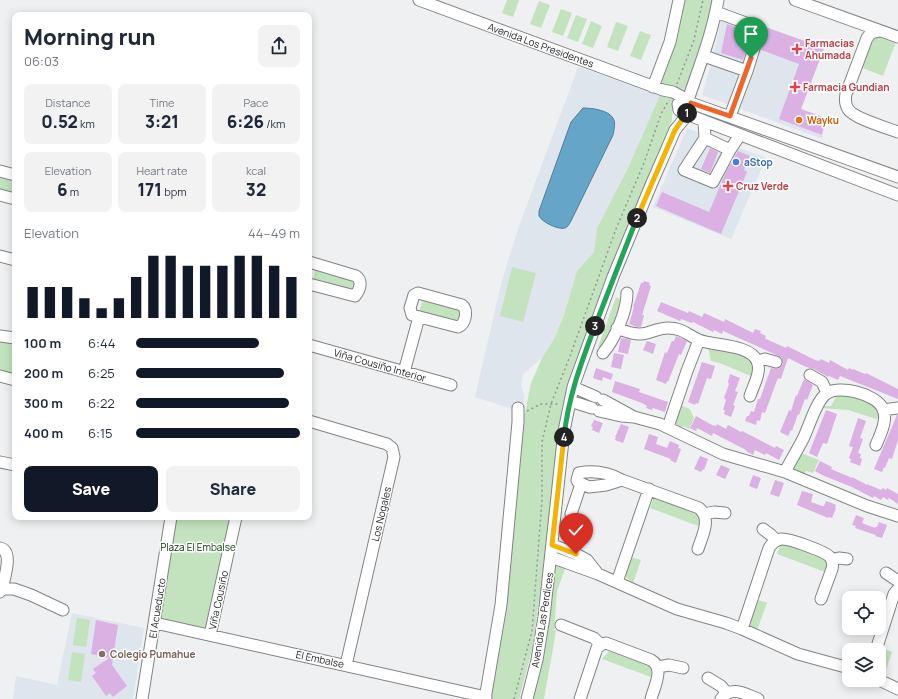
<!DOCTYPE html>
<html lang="en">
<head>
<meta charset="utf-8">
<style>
	:root { --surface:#fff; --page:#f2f2f3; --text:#1f2937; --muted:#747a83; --accent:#111827 }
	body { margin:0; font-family:Manrope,sans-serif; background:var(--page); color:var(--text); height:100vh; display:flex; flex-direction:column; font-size:15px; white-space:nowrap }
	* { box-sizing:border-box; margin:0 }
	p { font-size:13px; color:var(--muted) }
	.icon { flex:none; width:22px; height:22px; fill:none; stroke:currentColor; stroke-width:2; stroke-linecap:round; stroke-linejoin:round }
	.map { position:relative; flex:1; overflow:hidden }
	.details { position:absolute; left:12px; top:12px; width:300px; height:508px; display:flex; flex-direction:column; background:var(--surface); border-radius:8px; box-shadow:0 2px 10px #0003 }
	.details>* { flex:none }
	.fabs { position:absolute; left:842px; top:591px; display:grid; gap:8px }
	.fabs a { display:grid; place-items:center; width:44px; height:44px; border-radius:8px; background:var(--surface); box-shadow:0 2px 10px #0003; font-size:20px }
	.pin { position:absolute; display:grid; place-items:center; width:34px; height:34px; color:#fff; margin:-41px -17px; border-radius:50% 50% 50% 0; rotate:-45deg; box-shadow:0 0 4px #0007 }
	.pin .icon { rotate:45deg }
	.km { position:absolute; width:20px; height:20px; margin:-10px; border-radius:50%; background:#222; color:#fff; font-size:11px; line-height:20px; text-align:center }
	.round { display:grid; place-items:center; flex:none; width:42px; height:42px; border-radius:8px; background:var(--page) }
	.summary { display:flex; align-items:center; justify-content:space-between; height:68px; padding:0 12px }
	h1 { font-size:22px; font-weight:800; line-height:30px }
	.stats { display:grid; grid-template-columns:repeat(3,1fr); gap:6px; height:68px; padding:4px 12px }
	.stats div { display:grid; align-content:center; border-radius:8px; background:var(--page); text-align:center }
	.stats b { font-size:17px; font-weight:800 }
	.stats small { font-size:11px; font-weight:400 }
	.stats p { font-size:11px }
	.chart { height:112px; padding:8px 12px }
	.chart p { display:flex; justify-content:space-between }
	.chart svg { width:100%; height:72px; margin-top:4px; stroke:var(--accent); stroke-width:6 }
	.cta { display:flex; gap:8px; margin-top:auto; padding:8px 12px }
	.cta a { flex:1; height:46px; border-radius:8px; background:var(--accent); color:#fff; font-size:16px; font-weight:800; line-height:46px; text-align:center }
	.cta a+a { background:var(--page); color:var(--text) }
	ul { padding:0 12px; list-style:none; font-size:13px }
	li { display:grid; grid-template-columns:64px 48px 1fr; align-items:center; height:30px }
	li i { height:10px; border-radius:5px; background:var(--accent) }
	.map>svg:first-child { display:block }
</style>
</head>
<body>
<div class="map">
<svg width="898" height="699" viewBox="0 0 898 699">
	<rect width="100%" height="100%" fill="#eef0f1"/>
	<path fill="#dee5ed" d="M722,11L824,48L801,109L822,135L823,139L702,95L714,54Z
		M578,67L660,95L628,168L597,228L594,252L577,271L564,315L554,339L542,358L523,374L521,384L524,395V406L512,409L475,397L501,284L518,229Z
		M687,128L766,158L731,239L653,207Z
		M72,613L144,628L133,699H13L16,676L57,685Z"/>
	<path fill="#c2e3be" d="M507,0H519L513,17L502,13Z
		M684,0H714L711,16L687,90L679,88L673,104L671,129L614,260L561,428L533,646L519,699H484L523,423L531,383L542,358L554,339L564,315L577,271L594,252L597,228L628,168L660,95L662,80L677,39Z
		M539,1L550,5L541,28L530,24Z
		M561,9L572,13L563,36L552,32Z
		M576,15L587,19L578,42L567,38Z
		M591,21L602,26L593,48L582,44Z
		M616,22L628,26L618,51L607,47Z
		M640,31L651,35L641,60L630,56Z
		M880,36L896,42L883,76L860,67L872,37Z
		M0,176L15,180V193L0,189Z
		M512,267L536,273L523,322L500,316Z
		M316,268L356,280L352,291L313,280Z
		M616,297L624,301L616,326L602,347H598Z
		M423,300L462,311L459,323L419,312Z
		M0,336L15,339V375L0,373Z
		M708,347L744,354L754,364L753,377L720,363L711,361Z
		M837,395L855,396L878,407L880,420L848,410L822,408V406H831Z
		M680,405L690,409L694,418L689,429L683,426L681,429L673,425Z
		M801,453L819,460L813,473L806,471L803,477L791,471Z
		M655,495L698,512L701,527L650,508Z
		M176,517H230L207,628L160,619Z
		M782,541L830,559L825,572L777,554Z
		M630,557L641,560L633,583L622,574Z
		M557,565L565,569L557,591L554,630L556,631L544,699H532L546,642L554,567Z
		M755,599L767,603L757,630L746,625Z
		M77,618L90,620L86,647L73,645Z
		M881,648L892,652L884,676L879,674V654Z
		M610,650L652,665L651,677L602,659Z
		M72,652L85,654L81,682L68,680Z"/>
	<path fill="#65a5c8" stroke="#527f97" d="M583,108C592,108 608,110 613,118C616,123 614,130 613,135L571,221C569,224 568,227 565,228C558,230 542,222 539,216V211L571,122Z"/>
	<path fill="#dbb0e3" d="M727,24L751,33L743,60L721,53Z
		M765,27L824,48L801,109L826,118L822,135L779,119L799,64L761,50L765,38Z
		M710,148L718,152L710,173L701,169Z
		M738,151L750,156L744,170L747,172L721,234L656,206L662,192L709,212L726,172Z
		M644,281L650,283L649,285L651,286L642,315H644L641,327H637L629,324L634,307H633L641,283H643Z
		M661,302L688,313L689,311L702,317L704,313L724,322L725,319L753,333L755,329L761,331L760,333L766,336L765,338L766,339L786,348L787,346L815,360L819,361L821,359L829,363L830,360L848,370L849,368L853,370V369L865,374L866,373L898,389V399L840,376L838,380L829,376L828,377L814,369L806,367L788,358L781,379L778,378L776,383L765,413L762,412L760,421L757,420L756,425L745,421L747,416H749L751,411L754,412L758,399H760L771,368L778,369L783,364L781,357L732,335L723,331L722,334L714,330L713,332L693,322L692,323L681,319L680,321L657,311Z
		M676,336L687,341L681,355L679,354L668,382L667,381L666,384L656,380L665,352L667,353L672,341H674Z
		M621,338L631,340L628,354L618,352Z
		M647,341L656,344L653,354L643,350Z
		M614,353L624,355L621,369L611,367Z
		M702,362L715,366L711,379L707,378L698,404L696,403L695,405L688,402Z
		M596,368L613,374L611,380L603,377L602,381L593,378Z
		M730,374L740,378L735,391L738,392L733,405L735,406L731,417L724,414L725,410H723L726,400L724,398L729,384L728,382Z
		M804,379L813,385L807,400L805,399L799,415L798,414L792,431L791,430L788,436L780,432L789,410L791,411L796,395L797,396Z
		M615,381L640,389L639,392L668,402L665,412L653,408L652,410L646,408L647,406L642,403L612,392Z
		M826,410L837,414L827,444L823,443L817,457L809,453Z
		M897,415H898V440L892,459L889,458L885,468L884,467L882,472L874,469Z
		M696,416L712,425L716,426L717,424L726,429L728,425L741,432L742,431L775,448L776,446L784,450L779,460L766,453L765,455L755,450L753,455L746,451V450L713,433L712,436L697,428L696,431L690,428Z
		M858,418L866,421L860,438L863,439L858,453L861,454L860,458L862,459L860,466L850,462L851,459L849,458L853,447L849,446Z
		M594,420L603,423L599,433L592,430L593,427L591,426Z
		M621,424L629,427L623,443L615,440L616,437H615Z
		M649,434L658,437L656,444L667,448L670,441L679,445L678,448L681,449L676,463L670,460L671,459L644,449Z
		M700,456L708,459L704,470L703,469L701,472L694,469Z
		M820,461L832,467L831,469L852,478V477L867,485V484L881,490L883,488L886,490L887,488L898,494V504L889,498L888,500L883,497L881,500L874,496L873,498L852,487L822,475L815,471Z
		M721,465L730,469L725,479L716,475Z
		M753,475L761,478L757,489L749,486Z
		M775,480L784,483L779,497L770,494Z
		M802,491L813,494L811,502L822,506H824L826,501L834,504L836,505L835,508H836L832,518L829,517L828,518L797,505Z
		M856,515L864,518L862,523L875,528V527H877L879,522L887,525L882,538L875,536L876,535L855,528L856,526L852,525Z
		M96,620L118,625L112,665L127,686L113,697L110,693L106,696L92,676L96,673L93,669L109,658L91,654Z"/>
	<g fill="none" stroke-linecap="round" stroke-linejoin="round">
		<g stroke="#828385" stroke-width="13">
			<path id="minor" d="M419,0L663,90L673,92L688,100C699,67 712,35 718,0
				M795,0L898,37
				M716,12L754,26L758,30V36L747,71
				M880,31L871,33L867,38L846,94C845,99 845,104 848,109C853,118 887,128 898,132
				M704,56L747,71L730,116
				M653,87L670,42L679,0
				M691,103L898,177
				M688,113L694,117L898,195
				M704,121L705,138L684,170L713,182L730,150
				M705,138L730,150L740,135
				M0,171L15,175
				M0,195L15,199
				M0,256L15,260
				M309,262L356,276C363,281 360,290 355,296L309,284
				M418,293L462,305C468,310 466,324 458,327L412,315L410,308L414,295Z
				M617,328C627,332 637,336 647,333C654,331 660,328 668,328C683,328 687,335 699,340C713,346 750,344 757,361C762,372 753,386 750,396
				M0,336L15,338
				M309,345L451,385
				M603,353C615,339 627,311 627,293
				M758,361L765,359L776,362
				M404,372L419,317
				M810,375L822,382L827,393
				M0,376L15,380
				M573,387L596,397
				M603,400L634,417
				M570,401L592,408
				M883,410L898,408
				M599,411L621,416L634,417L660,424L723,454L785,472L867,506L898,516
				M309,421L387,444L392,448L394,457L346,665
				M668,427L687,371L699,340
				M0,462L15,465
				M785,472C791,460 798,449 804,437C809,426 817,400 826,394C838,384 877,394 883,409C888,420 880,435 876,445
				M622,480C609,473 595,470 579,473L577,480L578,482L589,487L606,485L622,480L699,508C712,519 702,536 698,549
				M571,514L581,484
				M704,514L714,512L725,513
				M763,529L771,535L776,540
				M553,545L576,554L587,560L598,574
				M0,548C14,551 4,579 2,589L0,592
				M551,557L573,565L598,574L677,609L726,623L742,629L798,654L849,668
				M832,560L839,558L847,559
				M886,573L898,581
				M617,582L649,489
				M2,589H14L31,595L63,610
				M155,623L486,697
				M561,625L594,638L601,645
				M742,629L769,548C772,543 775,540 781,539C789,538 826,552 830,557C833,561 833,565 832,569L821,599
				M210,635L236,517
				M876,650L894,594L898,589
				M658,667L669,665L683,668
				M708,678L721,686L727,693
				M879,680L898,689
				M142,699L171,517
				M485,699L501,605L518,422V408
				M527,699L537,660L544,617L564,431L573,387L613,277L651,185L675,130L692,109L691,103L688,100H683L678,104L679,110L684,114L687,113
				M580,699L597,648L601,645L606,643L651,660C665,668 654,687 651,699
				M721,699C731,685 745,694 758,699"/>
		</g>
		<path stroke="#959798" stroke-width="1.5" stroke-dasharray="2 3" stroke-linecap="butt" d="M677,84L694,40L703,0
			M527,411L541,404H560
			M514,699L532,631L542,500V442L551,404L570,356L616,229L644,163L661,114L669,100"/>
		<use href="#minor" stroke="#fff" stroke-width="11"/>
	</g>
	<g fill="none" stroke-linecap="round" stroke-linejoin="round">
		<g stroke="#fff" stroke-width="8">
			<path id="split-1" d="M687,113L692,109L691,103L730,116L751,58"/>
		</g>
		<g stroke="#fff" stroke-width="8">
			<path id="split-2" d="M637,218L675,130L687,113"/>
		</g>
		<g stroke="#fff" stroke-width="8">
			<path id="split-3" d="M595,326L637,218"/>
		</g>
		<g stroke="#fff" stroke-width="8">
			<path id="split-4" d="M564,437C568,398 581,363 595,326"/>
		</g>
		<g stroke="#fff" stroke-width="8">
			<path id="split-5" d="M564,437L552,545L576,554"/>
		</g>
		<use href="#split-1" stroke="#f0652b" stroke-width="5"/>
		<use href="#split-2" stroke="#f5b400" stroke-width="5"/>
		<use href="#split-3" stroke="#22a559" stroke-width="5"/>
		<use href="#split-4" stroke="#22a559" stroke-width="5"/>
		<use href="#split-5" stroke="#f5b400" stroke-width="5"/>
	</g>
	<g fill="#e0444e" stroke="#fff" stroke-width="1.5">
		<path d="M795 43h4v4h4v4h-4v4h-4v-4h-4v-4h4z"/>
		<path d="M793 81h4v4h4v4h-4v4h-4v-4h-4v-4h4z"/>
		<path d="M726 180h4v4h4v4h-4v4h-4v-4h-4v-4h4z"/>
	</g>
	<circle fill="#e8710a" stroke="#fff" stroke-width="1.5" cx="799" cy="120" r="4"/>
	<circle fill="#3f7fe0" stroke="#fff" stroke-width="1.5" cx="736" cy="162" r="4"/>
	<circle fill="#8d6e63" stroke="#fff" stroke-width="1.5" cx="102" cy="654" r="4"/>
	<g text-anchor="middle" stroke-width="3" stroke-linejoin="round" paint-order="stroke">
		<g font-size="10" font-weight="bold" fill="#be3a42" stroke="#fff" text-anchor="start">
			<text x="805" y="47">Farmacias<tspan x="805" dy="12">Ahumada</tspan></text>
			<text x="803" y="91">Farmacia Gundian</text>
			<text x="736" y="190">Cruz Verde</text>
		</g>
		<g font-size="10" fill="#252526" stroke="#fff">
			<text transform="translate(541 45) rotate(20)" y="4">Avenida Los Presidentes</text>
			<text transform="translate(380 365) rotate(16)" y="4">Viña Cousiño Interior</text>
			<text transform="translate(381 514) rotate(-77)" y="4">Los Nogales</text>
			<text transform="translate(218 600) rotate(-78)" y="4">Viña Cousiño</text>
			<text transform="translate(157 608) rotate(-81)" y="4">El Acueducto</text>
			<text transform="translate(542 620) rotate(-81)" y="4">Avenida Las Perdices</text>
			<text transform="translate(320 659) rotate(12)" y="4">El Embalse</text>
		</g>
		<g font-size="10" font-weight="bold" fill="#c56008" stroke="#fff" text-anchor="start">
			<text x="807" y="124">Wayku</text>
		</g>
		<g font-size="10" font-weight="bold" fill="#366cbe" stroke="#fff" text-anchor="start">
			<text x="744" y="166">aStop</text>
		</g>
		<g font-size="10" fill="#083605" stroke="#fff">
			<text x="198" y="551">Plaza El Embalse</text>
		</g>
		<g font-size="10" font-weight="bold" fill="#785e54" stroke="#fff" text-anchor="start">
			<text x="110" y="658">Colegio Pumahue</text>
		</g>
	</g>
</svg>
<div class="fabs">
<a><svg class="icon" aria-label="locate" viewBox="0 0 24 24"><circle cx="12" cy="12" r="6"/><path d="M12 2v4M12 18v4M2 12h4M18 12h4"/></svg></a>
<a><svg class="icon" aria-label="layers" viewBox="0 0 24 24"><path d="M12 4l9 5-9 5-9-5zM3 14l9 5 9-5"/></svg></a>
</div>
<div class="pin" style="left:751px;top:58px;background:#1e9e55"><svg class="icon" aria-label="arrive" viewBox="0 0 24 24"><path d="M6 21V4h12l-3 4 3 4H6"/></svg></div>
<div class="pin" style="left:576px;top:554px;background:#d93025"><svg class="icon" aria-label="check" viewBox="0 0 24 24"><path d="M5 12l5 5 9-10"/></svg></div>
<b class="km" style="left:687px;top:113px">1</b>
<b class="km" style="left:637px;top:218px">2</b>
<b class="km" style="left:595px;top:326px">3</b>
<b class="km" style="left:564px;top:437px">4</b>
<section class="details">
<div class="summary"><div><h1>Morning run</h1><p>06:03</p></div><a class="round"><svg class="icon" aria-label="share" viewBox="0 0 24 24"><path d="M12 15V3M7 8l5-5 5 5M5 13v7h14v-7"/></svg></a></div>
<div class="stats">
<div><p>Distance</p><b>0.52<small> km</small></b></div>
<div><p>Time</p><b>3:21</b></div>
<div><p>Pace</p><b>6:26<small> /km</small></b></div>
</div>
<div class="stats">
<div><p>Elevation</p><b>6<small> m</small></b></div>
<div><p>Heart rate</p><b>171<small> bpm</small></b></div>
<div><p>kcal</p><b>32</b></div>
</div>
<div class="chart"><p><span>Elevation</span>44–49 m</p>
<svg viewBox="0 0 160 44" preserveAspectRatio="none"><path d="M5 44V25M15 44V25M25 44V25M35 44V32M45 44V38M55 44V32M65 44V19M75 44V6M85 44V6M95 44V12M105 44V12M115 44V12M125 44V6M135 44V6M145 44V12M155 44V19"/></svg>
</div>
<ul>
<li><b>100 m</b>6:44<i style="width:75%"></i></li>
<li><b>200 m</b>6:25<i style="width:90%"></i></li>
<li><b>300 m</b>6:22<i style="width:93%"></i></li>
<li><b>400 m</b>6:15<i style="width:100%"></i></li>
</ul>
<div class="cta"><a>Save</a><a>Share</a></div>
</section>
</div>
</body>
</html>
